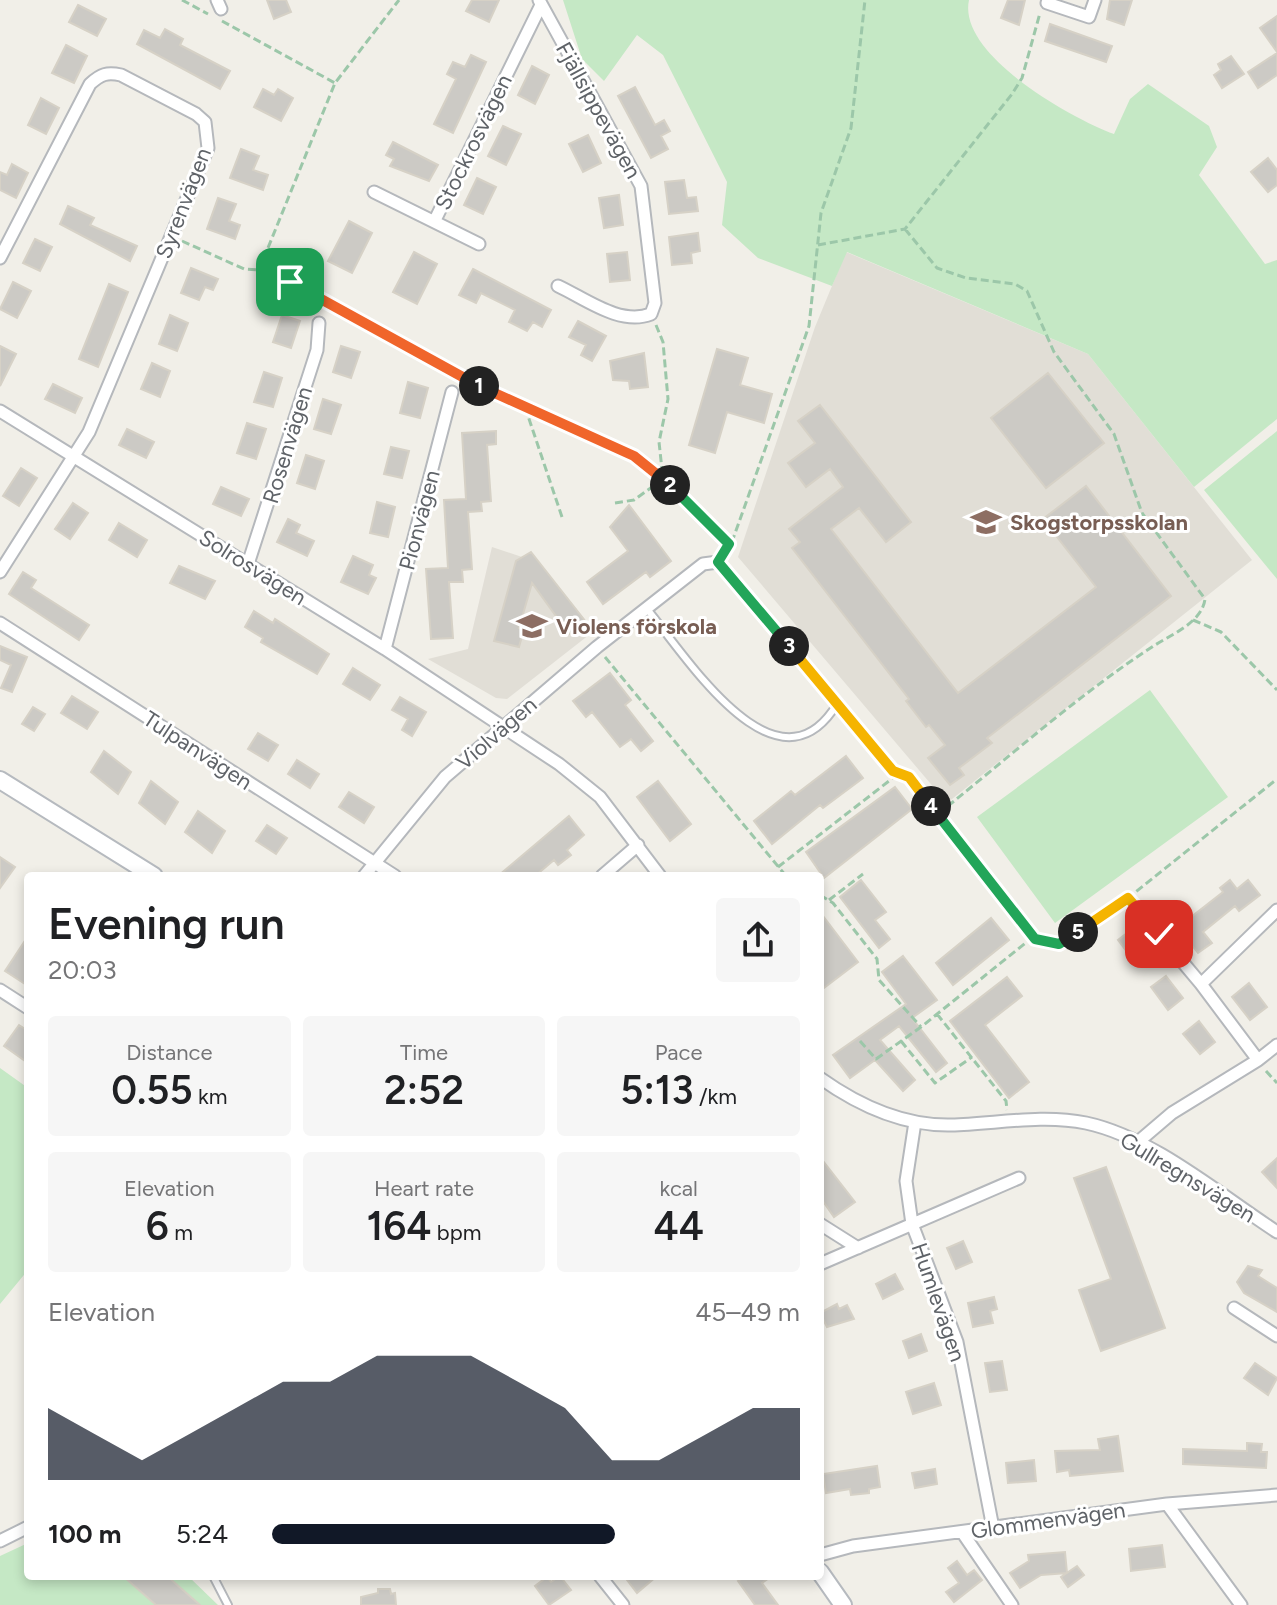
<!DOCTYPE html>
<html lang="en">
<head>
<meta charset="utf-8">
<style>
	:root { --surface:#fff; --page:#f6f6f6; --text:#202124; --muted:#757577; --accent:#111827 }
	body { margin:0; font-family:Figtree,sans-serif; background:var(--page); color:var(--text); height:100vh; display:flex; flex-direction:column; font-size:30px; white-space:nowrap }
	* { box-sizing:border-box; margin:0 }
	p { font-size:26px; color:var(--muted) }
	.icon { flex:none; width:44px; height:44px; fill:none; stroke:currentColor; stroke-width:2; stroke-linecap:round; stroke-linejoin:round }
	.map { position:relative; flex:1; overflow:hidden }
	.drawer { position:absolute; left:24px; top:872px; width:800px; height:708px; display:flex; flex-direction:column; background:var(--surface); border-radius:8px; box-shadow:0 4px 12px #0003 }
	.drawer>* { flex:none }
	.pin { position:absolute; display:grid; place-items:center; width:68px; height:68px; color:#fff; margin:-34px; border-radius:16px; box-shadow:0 4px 12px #0006 }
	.km { position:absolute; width:40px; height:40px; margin:-20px; border-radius:50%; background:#222; color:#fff; font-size:22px; line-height:40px; text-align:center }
	.round { display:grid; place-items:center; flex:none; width:84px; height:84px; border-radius:8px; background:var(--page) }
	.headline { display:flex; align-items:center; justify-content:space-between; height:136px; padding:0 24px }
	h1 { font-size:44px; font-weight:600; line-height:60px }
	.figures { display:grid; grid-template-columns:repeat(3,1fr); gap:12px; height:136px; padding:8px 24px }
	.figures div { display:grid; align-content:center; border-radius:8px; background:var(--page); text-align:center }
	.figures b { font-size:40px; font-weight:600 }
	.figures small { font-size:22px; font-weight:400 }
	.figures p { font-size:22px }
	.chart { height:224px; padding:16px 24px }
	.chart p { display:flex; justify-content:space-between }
	.chart svg { width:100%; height:144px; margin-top:8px; fill:var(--accent); opacity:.7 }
	ul { padding:0 24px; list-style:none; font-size:26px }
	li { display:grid; grid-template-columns:128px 96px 1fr; align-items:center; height:60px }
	li i { height:20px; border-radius:10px; background:var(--accent) }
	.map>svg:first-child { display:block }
</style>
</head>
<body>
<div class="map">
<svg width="1277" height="1605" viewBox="0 0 1277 1605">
	<rect width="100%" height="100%" fill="#f1efe8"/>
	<path fill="#e1ded6" d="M846,252L1088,354L1252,560L947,803L738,557L815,327Z
		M492,547L522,557L531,552L594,631L507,699L496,698L428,659L468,649Z"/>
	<path fill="#c5e8c5" d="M563,0H969C957,55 1073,119 1114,134L1130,99L1148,84L1209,126L1217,147L1199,175L1265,264L1277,260V419L1194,487L1088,354L847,252L832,286L758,258L722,225L727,182L663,55L637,35L604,81L582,59Z
		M1277,431V579L1204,490Z
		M1150,690L1228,797L1055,923L977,817Z
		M0,1068L28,1088V1270L0,1304Z
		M28,1543V1576H188L218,1605H0V1556Z"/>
	<path fill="#cccac5" stroke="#d6d1c6" stroke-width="2" d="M267,0H286L291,12L274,19Z
		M472,0H499L489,22L466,11Z
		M1008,0H1025L1019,25L1001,18Z
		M1110,0H1132L1124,25L1107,19Z
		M78,5L106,19L97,36L69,22Z
		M1277,16V52L1260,28Z
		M1050,24L1112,46L1106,62L1045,41Z
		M165,29L183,39L180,45L230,71L220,89L137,44L144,30L160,38Z
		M66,45L87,56L74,83L52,73Z
		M1277,53V75L1258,88L1248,72Z
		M471,55L486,62L453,133L434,124L456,79L447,74L453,62L465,67Z
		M1231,56L1244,74L1222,88L1214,75L1221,70L1218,64Z
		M532,66L549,75L535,104L518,95Z
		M635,87L655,125L664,120L670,131L661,136L668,149L651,158L618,96Z
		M263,89L274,95L278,89L293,98L281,121L254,107Z
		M41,98L59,108L46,134L28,125Z
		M503,126L521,134L506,165L488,156Z
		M588,135L601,163L583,172L569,144Z
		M393,142L438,165L429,181L390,166L394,159L386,155Z
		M241,149L259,156L253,170L268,175L263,190L230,178Z
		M1268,158L1277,170V185L1268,192L1251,172Z
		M12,164L28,173L16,198L0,190V172L7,175Z
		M477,178L496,187L483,214L464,205Z
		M684,180L687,198L696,197L698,211L669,214L665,182Z
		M619,195L623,225L604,228L599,198Z
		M218,198L236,204L229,221L240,225L235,239L207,229Z
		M68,206L94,218L90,225L137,246L130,261L60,224Z
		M349,221L372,233L352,273L328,261Z
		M698,233L700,251L691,253L692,263L672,265L669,237Z
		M35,239L52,247L40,271L23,263Z
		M414,252L437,264L417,304L393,292Z
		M627,252L630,280L610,282L607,254Z
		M191,268L218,279L213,290L205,287L199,300L181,293Z
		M473,269L551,310L542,327L533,322L527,331L509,322L515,310L481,293L476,303L459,295Z
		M13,282L31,291L17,318L0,309Z
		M109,284L128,292L98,367L79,359Z
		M170,315L188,323L177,351L159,344Z
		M282,315L300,321L291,348L273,342Z
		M578,321L606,336L592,361L581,355L586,345L569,337Z
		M0,346L16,354L0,386Z
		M341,346L360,352L351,378L333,372Z
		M717,349L748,358L740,385L772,394L764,423L727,412L715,453L689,445Z
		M644,353L648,387L630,389L629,381L613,380L610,361Z
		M152,363L170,371L160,397L141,389Z
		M264,372L282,378L273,407L254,402Z
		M1048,373L1104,443L1046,488L991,418Z
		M408,382L428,388L420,418L400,413Z
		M53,384L82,398L75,413L45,399Z
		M323,399L341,405L331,434L314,429Z
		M820,405L911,522L886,542L859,508L831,529L958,693L1096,587L1043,519L1086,486L1171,596L987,738L992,743L959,768L964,775L950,785L928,758L945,745L929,725L926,727L906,701L909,699L792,548L800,542L789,529L843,487L830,469L806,487L788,463L815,443L798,421Z
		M247,423L266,429L256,459L237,453Z
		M127,429L154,442L146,458L119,445Z
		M496,431V444L487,445L491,501L481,502L482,511L468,512L472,569L462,570L463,582H449L453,638L431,639L426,569L448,568L444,500L466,499L462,433Z
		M391,447L409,451L402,478L384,474Z
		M306,455L324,461L315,489L297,483Z
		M21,468L37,478L19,506L3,496Z
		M221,487L249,499L241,516L213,504Z
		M377,502L395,507L388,537L370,533Z
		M73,503L88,513L70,539L55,529Z
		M629,505L671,561L650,577L646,572L603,604L587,582L628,551L610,527Z
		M288,519L300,525L296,533L314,541L307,556L277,542Z
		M119,523L147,540L137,557L109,540Z
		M531,552L586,622L569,634L532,583L519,628L524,629L519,647L494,641L516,561Z
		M353,556L373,565L369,575L376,578L368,594L341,582Z
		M179,566L215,581L205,599L170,583Z
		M23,572L36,580L31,588L89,625L79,640L9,594Z
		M254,611L273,623L275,619L329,654L317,674L261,642L263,638L245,627Z
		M0,646L27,657L12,692L1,688L11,665L0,660Z
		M353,668L380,685L370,700L343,684Z
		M610,673L631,700L625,705L653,741L641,751L631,739L620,747L592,712L586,717L573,701Z
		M72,696L98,712L87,729L61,713Z
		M400,697L426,712L412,736L402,730L408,719L392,710Z
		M33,707L45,714L34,731L22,724Z
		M258,733L278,745L268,761L248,749Z
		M104,751L131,772L118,794L91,772Z
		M846,756L863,778L823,808L820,805L772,844L754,821L791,791L795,795Z
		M297,760L319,774L310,788L288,774Z
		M151,781L178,802L165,824L139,803Z
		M658,781L691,824L670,841L637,797Z
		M895,787L912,809L824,878L806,852Z
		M349,792L374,807L364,823L339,807Z
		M198,811L225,831L212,853L185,832Z
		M569,816L584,835L567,850L571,855L558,865L554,860L535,876H498Z
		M267,825L287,838L276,854L256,841Z
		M0,857L15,867L0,888Z
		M861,880L886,912L875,920L890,939L879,948L840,897Z
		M1230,880L1237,889L1248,880L1260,895L1239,911L1235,906L1203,932L1212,943L1198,953L1172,920L1185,910L1191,917L1223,892L1220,888Z
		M820,912L858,962L820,991Z
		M991,918L1009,940L953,985L936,963Z
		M1131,930L1149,955L1136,964L1118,940Z
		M28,936V986L5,971Z
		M903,956L937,1000L912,1018L947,1063L936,1072L899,1026L880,1040L915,1080L903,1091L875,1060L850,1078L833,1055L906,1004L882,972Z
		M1166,976L1183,998L1168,1010L1151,987Z
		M1007,977L1022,996L985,1025L1029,1082L1009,1098L950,1021Z
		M1249,983L1267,1007L1250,1020L1232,997Z
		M1199,1021L1215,1042L1200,1054L1183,1034Z
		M19,1025L28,1031V1063L4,1046Z
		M820,1157L855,1202L834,1217L820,1197Z
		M1277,1158V1188L1262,1172Z
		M1106,1167L1165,1328L1101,1351L1079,1290L1111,1279L1074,1178Z
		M963,1241L972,1262L956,1269L947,1248Z
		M1248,1266L1262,1270L1258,1276L1277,1288V1312L1244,1293L1237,1282Z
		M895,1274L903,1289L883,1299L876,1284Z
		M994,1297L997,1309L990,1311L993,1323L973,1327L968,1303Z
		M837,1304L839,1309L847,1305L854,1319L827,1327L820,1313Z
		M921,1334L927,1351L909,1358L903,1341Z
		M1002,1361L1007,1390L990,1392L985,1363Z
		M1255,1363L1277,1378L1268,1395L1244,1378Z
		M934,1383L941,1405L913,1414L906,1392Z
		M1118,1436L1123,1471L1070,1476L1069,1470L1057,1472L1055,1451L1100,1450L1098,1439Z
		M1247,1443L1262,1444L1261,1452H1267L1266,1468L1183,1464V1449L1247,1451Z
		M1034,1460L1036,1481L1008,1483L1006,1463Z
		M877,1466L880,1487L869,1489V1493L851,1495L850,1489L826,1493L823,1474Z
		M935,1469L937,1484L915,1488L912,1473Z
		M1162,1545L1165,1567L1131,1571L1129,1549Z
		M1065,1552L1067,1573L1041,1575L1020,1588L1010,1573L1029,1561L1028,1555Z
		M957,1561L967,1575L974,1570L982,1580L954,1602L946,1592L959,1583L948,1568Z
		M1077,1566L1084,1575L1068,1587L1061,1577Z
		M123,1576H167L200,1605H156Z
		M560,1576L571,1590L549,1605L535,1586L547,1577L551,1582Z
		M624,1576H657L637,1593Z
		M746,1576H772L762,1583L778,1605H755L738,1581Z
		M378,1589H390L391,1594L395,1593L396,1605H361V1597L378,1593Z"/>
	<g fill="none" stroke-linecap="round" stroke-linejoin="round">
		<g stroke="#b5b8bc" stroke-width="10">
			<path id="lane" d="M647,609C686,656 777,802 837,704L718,562
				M213,1576L228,1605"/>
		</g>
		<g stroke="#b5b8bc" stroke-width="15">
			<path id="street" d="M217,0L221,9
				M539,0L641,186L655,303L651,314C620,326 586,299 558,286
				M1048,0L1047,3L1089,17L1095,0
				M374,192L479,244
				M435,220L541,5
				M0,258L90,84C101,74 107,72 121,75L196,114L205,122L208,148L89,432L0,572
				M0,411L385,649L559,764L600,797L660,876
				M248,564L317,350L319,323
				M0,623L395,876
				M385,649L452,392
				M364,876L445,777L597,647L703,564L718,562
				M602,876L638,845
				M1159,934L1201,984
				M0,990L28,1008
				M1258,1060L1277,1045
				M820,1078C858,1105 903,1126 951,1125C995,1124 1042,1114 1086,1123C1152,1137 1220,1195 1277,1232
				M915,1122L906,1181L912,1224L957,1342L993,1528
				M1138,1142L1172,1113L1258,1060L1201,984L1277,910
				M820,1224L858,1248
				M820,1264L1019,1178
				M1234,1308L1277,1336
				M1167,1504L1241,1605
				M962,1532L1012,1605
				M0,1541L28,1527
				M820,1555L853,1546L1167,1504L1277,1495
				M600,1576L623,1605"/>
		</g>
		<g stroke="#b6babf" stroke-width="20">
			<path id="secondary" d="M0,780L154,876
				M820,1572L843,1605"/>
		</g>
		<path stroke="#9cc7a9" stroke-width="3" stroke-dasharray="8 4" stroke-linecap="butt" d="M182,0L208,14
			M222,21L335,83
			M905,229L937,268L966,278L1015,284L1027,291L1054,352L1114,434L1142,513L1205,599C1202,623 1170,635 1152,647C1078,695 1007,759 938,814
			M182,241L244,269L259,270L307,290L453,374L634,456L708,520L729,544
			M818,245L905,229L1012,94L1022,78L1040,13
			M259,270L335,83L399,0
			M525,407L562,517
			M615,503L634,500L663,479L659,442L668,399L663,342L656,325
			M724,552L733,539L809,326L821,213L851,128L865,0
			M1193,620L1221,632L1277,690
			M605,657L786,876
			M842,710L893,771L909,777L1035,939L1048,944L1065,941L1128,898L1277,779
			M778,867L898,774
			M820,895L833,903L877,959L879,980L921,1027
			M1128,898L1152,925
			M829,900L863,874
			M937,1014L1006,1101L1007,1110
			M860,1041L876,1059L921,1027L1033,937
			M901,1041L935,1083L972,1057
			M1266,1071L1277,1083"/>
		<use href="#lane" stroke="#fff" stroke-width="6"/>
		<use href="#street" stroke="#fff" stroke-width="11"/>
		<use href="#secondary" stroke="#fff" stroke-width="16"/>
	</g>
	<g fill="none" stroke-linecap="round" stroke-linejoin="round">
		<g stroke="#fff" stroke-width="16">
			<path id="split-1" d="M290,282L479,386"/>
		</g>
		<g stroke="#fff" stroke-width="16">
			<path id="split-2" d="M479,386L634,456L670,485"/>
		</g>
		<g stroke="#fff" stroke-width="16">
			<path id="split-3" d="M670,485L729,544L718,562L789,646"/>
		</g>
		<g stroke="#fff" stroke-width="16">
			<path id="split-4" d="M789,646L893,771L909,777L931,806"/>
		</g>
		<g stroke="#fff" stroke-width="16">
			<path id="split-5" d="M931,806L1035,939L1059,944L1078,932"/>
		</g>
		<g stroke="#fff" stroke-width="16">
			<path id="split-6" d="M1078,932L1128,898L1159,934"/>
		</g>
		<use href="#split-1" stroke="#f0652b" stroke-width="10"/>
		<use href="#split-2" stroke="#f0652b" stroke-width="10"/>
		<use href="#split-3" stroke="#22a559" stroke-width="10"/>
		<use href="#split-4" stroke="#f5b400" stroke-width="10"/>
		<use href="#split-5" stroke="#22a559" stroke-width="10"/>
		<use href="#split-6" stroke="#f5b400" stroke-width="10"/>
	</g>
	<defs>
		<g id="school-bare" transform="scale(2.4)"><path d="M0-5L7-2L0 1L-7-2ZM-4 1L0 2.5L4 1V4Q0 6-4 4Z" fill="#8d6e63" stroke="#fff" stroke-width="2.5" paint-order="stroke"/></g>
	</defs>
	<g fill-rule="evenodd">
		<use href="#school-bare" x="986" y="522"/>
		<use href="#school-bare" x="532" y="626"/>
	</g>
	<g text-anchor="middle" stroke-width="6" stroke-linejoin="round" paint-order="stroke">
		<g font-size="22" fill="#5f6368" stroke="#fff">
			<text transform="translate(599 110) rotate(61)" y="8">Fjällsippevägen</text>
			<text transform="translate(473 142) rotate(-64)" y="8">Stockrosvägen</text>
			<text transform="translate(183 203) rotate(-69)" y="8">Syrenvägen</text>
			<text transform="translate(287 445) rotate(-73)" y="8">Rosenvägen</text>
			<text transform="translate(419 520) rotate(-75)" y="8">Pionvägen</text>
			<text transform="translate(253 567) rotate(32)" y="8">Solrosvägen</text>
			<text transform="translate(496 733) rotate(-41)" y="8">Violvägen</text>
			<text transform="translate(198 750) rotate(33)" y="8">Tulpanvägen</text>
			<text transform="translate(1188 1177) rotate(31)" y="8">Gullregnsvägen</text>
			<text transform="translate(939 1302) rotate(71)" y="8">Humlevägen</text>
			<text transform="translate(1048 1520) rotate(-8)" y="8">Glommenvägen</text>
		</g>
		<g font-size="22" font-weight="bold" fill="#785e54" stroke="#fff" text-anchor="start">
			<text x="1010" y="530">Skogstorpsskolan</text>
			<text x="556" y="634">Violens förskola</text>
		</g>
	</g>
</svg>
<div class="pin" style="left:290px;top:282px;background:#1e9e55"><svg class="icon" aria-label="arrive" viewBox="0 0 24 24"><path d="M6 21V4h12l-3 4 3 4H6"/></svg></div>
<div class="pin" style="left:1159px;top:934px;background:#d93025"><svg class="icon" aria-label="check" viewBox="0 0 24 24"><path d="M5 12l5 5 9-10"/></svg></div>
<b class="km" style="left:479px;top:386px">1</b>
<b class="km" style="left:670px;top:485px">2</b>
<b class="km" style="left:789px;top:646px">3</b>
<b class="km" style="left:931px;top:806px">4</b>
<b class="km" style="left:1078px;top:932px">5</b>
<section class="drawer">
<div class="headline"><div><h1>Evening run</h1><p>20:03</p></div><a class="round"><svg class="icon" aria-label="share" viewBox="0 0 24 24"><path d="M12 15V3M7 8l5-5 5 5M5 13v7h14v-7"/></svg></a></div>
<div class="figures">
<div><p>Distance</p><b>0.55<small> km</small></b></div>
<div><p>Time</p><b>2:52</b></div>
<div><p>Pace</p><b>5:13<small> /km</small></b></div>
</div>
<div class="figures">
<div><p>Elevation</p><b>6<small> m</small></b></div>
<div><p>Heart rate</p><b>164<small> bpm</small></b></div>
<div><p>kcal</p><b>44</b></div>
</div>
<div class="chart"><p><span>Elevation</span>45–49 m</p>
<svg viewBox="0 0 160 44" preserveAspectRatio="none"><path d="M0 44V22L10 30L20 38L30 30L40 22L50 14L60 14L70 6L80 6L90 6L100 14L110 22L120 38L130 38L140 30L150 22L160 22V44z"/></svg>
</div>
<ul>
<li><b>100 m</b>5:24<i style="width:65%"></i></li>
</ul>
</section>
</div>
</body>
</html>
